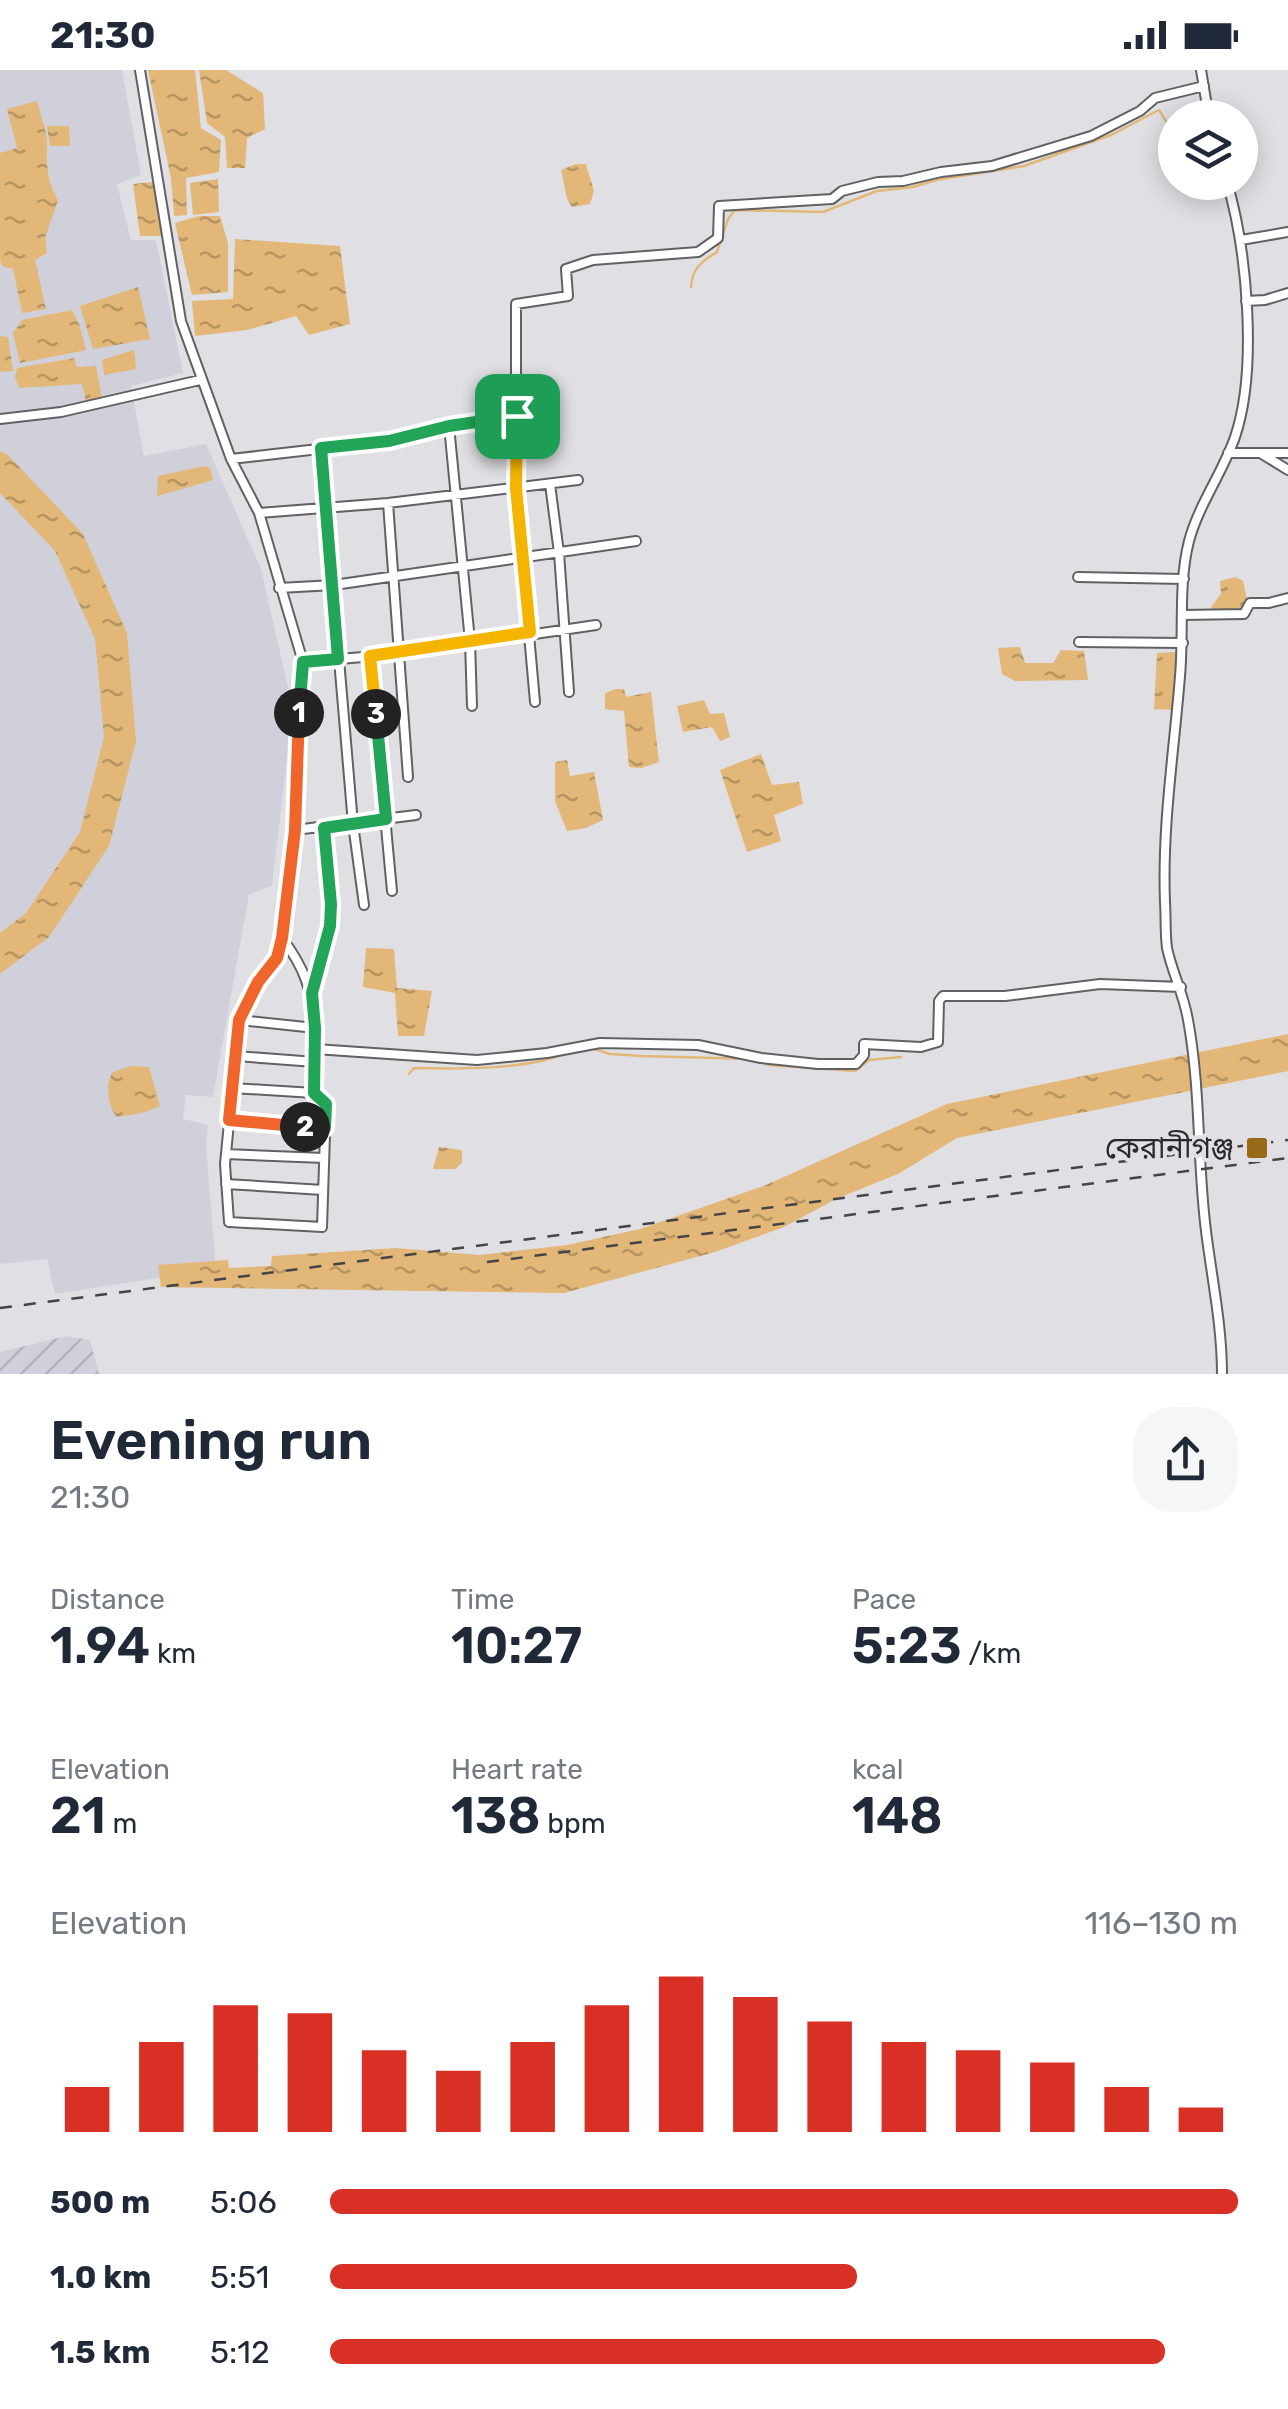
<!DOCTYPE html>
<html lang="en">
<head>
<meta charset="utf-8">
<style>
	:root { --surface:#fff; --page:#f6f6f7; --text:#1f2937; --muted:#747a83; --accent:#d93025 }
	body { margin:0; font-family:Rubik,"Noto Sans Bengali",sans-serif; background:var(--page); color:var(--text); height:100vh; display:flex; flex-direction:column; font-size:38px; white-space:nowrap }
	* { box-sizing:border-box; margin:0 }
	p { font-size:32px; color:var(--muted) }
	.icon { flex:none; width:55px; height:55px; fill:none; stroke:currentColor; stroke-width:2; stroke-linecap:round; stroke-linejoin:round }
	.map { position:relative; height:1304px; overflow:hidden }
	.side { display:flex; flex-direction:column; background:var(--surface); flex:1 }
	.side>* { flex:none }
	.controls { position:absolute; left:1158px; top:30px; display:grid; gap:20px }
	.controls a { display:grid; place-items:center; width:100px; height:100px; border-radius:50%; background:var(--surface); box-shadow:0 5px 25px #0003; font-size:50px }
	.pin { position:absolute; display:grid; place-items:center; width:85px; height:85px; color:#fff; margin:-42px; border-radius:20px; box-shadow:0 5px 15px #0006 }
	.km { position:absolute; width:50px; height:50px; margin:-25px; border-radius:50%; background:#222; color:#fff; font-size:28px; line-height:50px; text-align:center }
	.round { display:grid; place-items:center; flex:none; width:105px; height:105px; border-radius:40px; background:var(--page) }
	.head { display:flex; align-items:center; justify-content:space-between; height:170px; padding:0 50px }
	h1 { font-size:55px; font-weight:600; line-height:75px }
	.figures { display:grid; grid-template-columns:repeat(3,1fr); gap:15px; height:170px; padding:10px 50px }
	.figures div { display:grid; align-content:center }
	.figures b { font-size:50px; font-weight:600 }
	.figures small { font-size:28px; font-weight:400 }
	.figures p { font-size:28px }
	.chart { height:280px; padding:20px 50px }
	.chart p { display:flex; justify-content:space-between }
	.chart svg { width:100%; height:180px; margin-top:10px; stroke:var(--accent); stroke-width:6 }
	ul { padding:0 50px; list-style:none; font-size:32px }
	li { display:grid; grid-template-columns:160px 120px 1fr; align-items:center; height:75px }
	li i { height:25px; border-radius:12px; background:var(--accent) }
	.status { display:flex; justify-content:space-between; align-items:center; height:70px; padding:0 50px; background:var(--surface); direction:ltr }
	.status svg { height:28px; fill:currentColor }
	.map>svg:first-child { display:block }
</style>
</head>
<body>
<div class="status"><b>21:30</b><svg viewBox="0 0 49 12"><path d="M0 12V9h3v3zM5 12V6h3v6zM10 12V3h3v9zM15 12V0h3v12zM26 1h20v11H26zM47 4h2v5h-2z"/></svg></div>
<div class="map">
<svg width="1288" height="1304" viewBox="0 0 1288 1304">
	<defs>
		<pattern id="industrial-furrows" width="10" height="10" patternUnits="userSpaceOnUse" patternTransform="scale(2.5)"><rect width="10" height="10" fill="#d0d0da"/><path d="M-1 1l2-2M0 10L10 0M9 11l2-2" fill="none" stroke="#b3b3bb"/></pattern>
		<pattern id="water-ripples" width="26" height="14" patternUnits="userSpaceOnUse" patternTransform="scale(2.5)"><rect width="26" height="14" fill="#e2b777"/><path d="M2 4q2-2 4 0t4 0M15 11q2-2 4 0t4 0" fill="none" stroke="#b79562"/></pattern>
	</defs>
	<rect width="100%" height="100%" fill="#e0e0e4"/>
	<path fill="#d0d0da" d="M0,0H122L141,105L117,114L131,170H156L183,303L131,316L144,386L206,374L261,499L293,639L272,816L249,824L213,1027L186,1025L183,1049L208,1055L206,1074L216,1199L55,1224L47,1189L0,1194Z"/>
	<path fill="url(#industrial-furrows)" d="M66,1266L90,1270L99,1304H0V1282Z"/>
	<path fill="url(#water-ripples)" d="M148,0H195L201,58L221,70L219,102L186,108L187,145L174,146L171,108Z
		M199,0H226L263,23L265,59L247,68L245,98H227L225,67L207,53Z
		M37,31C40,44 47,61 47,73C46,94 47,111 58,130L45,168L47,183L35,190L46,239L22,243L13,199L2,196L0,189V83L17,78L7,39Z
		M47,56H69L70,76H50Z
		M576,94H586L594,121L590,134L572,137L567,129L561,100Z
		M218,109L219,142L193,145L190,113Z
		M153,112L164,166H140L133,114Z
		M199,146H220L228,173V222L192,225L175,153Z
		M235,169L340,176L350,254L309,265L296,246L247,260L195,266L192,231L233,229Z
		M138,217L150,269L93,279L80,236Z
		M72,240L79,254L86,280L20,293L13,263L22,250Z
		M0,266L8,267L13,301L0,302Z
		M134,280L136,299L104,305L102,290Z
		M74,288L77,297L96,296L102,328L86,331L82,314L19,318L15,307L17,298Z
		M0,381L8,385L83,464L127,563L136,671L109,776L49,867L0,904V863L26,843L80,762L104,667L95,569L55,481L0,423Z
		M205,396L210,398L213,410L157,426L158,406Z
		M1236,507L1243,511L1248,534L1242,541L1214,542L1211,537L1221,524L1220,511Z
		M1020,577L1025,593H1053L1061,580L1084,581L1088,610L1015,611L1002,604L998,578Z
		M1176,582L1172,640L1154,639L1157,583Z
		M616,619H624L626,627L651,622L659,692L642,698L629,697L624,641L605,639V623Z
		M704,630L710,644L724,643L730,667L720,671L712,657L683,662L677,636Z
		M761,684L772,715L799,712L803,734L774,745L781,771L747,782L720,700Z
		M567,690L570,706L594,702L603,750L586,758L567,761L555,731V692Z
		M366,878L394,879L397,918L432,921L424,966H398L395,923L363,917Z
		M1288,964V1001L957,1068L898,1104L836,1129L784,1157L715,1182L564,1223L161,1217L158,1195L228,1190L229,1198L271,1196L272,1186L396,1178L479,1185L567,1175L640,1159L766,1115L947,1034Z
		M131,996L149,997L160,1036L142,1043L117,1047C107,1036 105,1013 113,1002Z
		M439,1077L462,1080V1092L456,1099H433Z"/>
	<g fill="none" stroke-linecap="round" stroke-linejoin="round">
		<path stroke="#e2b777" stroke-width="2.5" d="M691,217C692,198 702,191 717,182L728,149L735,140L823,142L877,121L913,117L936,110L1024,96L1111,65L1159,40L1172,61
			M591,978L610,984L641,986L751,989
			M763,992L768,995L855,1001L869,990L901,987
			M409,1004L414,998C455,999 526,1000 563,984"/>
		<g stroke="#616164" stroke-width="12">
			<path id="street" d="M140,0L181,251L231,389L259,443L303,592L295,760L282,868C306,900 311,919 315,958
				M1201,0L1209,48
				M1241,170L1288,162
				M1246,231L1265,230L1288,223
				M0,349L61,342L200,310
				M321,378L353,754L364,835
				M1228,383H1288
				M1262,384L1288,400
				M231,389L389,371L449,356
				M550,414L559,483L569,622
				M388,433L408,707
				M259,443L388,433L578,410
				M1078,507L1184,509
				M279,518L334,515L636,471
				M1182,545L1244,544L1250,533H1269L1288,528
				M1079,572L1183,573
				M370,586L392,821
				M303,592L399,584L596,555
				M535,632L516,418V234L568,226L566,199L593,190L698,182L718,168L719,136L832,129L842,121L878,112L903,111L941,102L992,96L1091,66L1140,41L1155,28L1204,16
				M472,636L470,571L449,356L517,346
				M295,760L416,745
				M311,923C333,856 330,826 323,758
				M239,950L315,958L314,1023L326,1033L322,1157L229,1152L225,1094L239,950L258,912L277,888L282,868
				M315,979L477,990L547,983L600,973L698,975L761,988L818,994H856L864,985V974L921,977L938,972L939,931L943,926H1005L1100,914L1181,917
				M236,986L315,992
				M232,1018L314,1023
				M229,1051L325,1058
				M226,1084L324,1088
				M226,1114L323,1120
				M1222,1304C1222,1256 1212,1209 1206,1161C1197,1091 1201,1020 1188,950C1184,925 1172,902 1167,878C1165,863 1166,847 1165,832C1162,756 1174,682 1180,606C1184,562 1178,514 1189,471C1199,434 1223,402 1235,367C1258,299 1247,180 1227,112"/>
		</g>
		<use href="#street" stroke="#fff" stroke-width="8"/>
		<path stroke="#444447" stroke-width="2.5" stroke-dasharray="12 12" stroke-linecap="butt" d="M487,1192L1288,1088
			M0,1238L1288,1070"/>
	</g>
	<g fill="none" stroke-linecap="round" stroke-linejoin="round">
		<g stroke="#fff" stroke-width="20">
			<path id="split-1" d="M299,643L303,592L338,589L321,378L389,371L449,356L517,346"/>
		</g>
		<g stroke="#fff" stroke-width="20">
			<path id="split-2" d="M299,643L295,760L282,868L277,888L258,912L239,950L229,1050L305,1057"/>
		</g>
		<g stroke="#fff" stroke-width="20">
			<path id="split-3" d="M305,1057L325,1058L326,1034L314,1023L315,958L312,923L330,856L331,834L324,758L386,749L376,644"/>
		</g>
		<g stroke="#fff" stroke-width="20">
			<path id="split-4" d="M376,644L370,586L530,562L516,418L517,346"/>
		</g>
		<use href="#split-1" stroke="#22a559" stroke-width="12"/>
		<use href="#split-2" stroke="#f0652b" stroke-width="12"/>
		<use href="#split-3" stroke="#22a559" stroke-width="12"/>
		<use href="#split-4" stroke="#f5b400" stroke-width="12"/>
	</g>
	<rect fill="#976918" stroke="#e0e0e4" stroke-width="4" x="1245" y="1066" width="24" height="24" rx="5"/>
	<g text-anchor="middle" stroke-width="8" stroke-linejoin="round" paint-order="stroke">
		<g font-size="30" fill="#2a2a2c" stroke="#e0e0e4" text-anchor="end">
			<text x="1234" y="1088">কেরানীগঞ্জ</text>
		</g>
	</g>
</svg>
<div class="controls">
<a><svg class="icon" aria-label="layers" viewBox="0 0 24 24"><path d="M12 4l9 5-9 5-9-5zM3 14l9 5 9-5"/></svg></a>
</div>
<div class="pin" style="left:517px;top:346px;background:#1e9e55"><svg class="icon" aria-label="arrive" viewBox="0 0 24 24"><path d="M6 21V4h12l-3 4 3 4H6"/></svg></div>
<b class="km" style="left:299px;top:643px">1</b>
<b class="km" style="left:305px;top:1057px">2</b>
<b class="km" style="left:376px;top:644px">3</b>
</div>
<section class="side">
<div class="head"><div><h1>Evening run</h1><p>21:30</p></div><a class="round"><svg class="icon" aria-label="share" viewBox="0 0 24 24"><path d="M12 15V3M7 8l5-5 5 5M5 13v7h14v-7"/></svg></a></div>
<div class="figures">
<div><p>Distance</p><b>1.94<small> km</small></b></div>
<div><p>Time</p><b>10:27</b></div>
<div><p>Pace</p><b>5:23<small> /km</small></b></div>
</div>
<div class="figures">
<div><p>Elevation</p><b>21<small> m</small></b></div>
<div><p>Heart rate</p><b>138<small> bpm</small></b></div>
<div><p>kcal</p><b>148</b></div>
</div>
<div class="chart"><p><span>Elevation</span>116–130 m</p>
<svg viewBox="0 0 160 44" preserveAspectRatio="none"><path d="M5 44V33M15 44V22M25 44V13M35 44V15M45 44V24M55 44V29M65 44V22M75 44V13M85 44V6M95 44V11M105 44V17M115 44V22M125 44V24M135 44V27M145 44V33M155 44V38"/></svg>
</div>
<ul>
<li><b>500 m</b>5:06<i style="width:100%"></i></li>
<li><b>1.0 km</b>5:51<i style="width:58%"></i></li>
<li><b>1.5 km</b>5:12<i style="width:92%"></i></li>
</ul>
</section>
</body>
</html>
